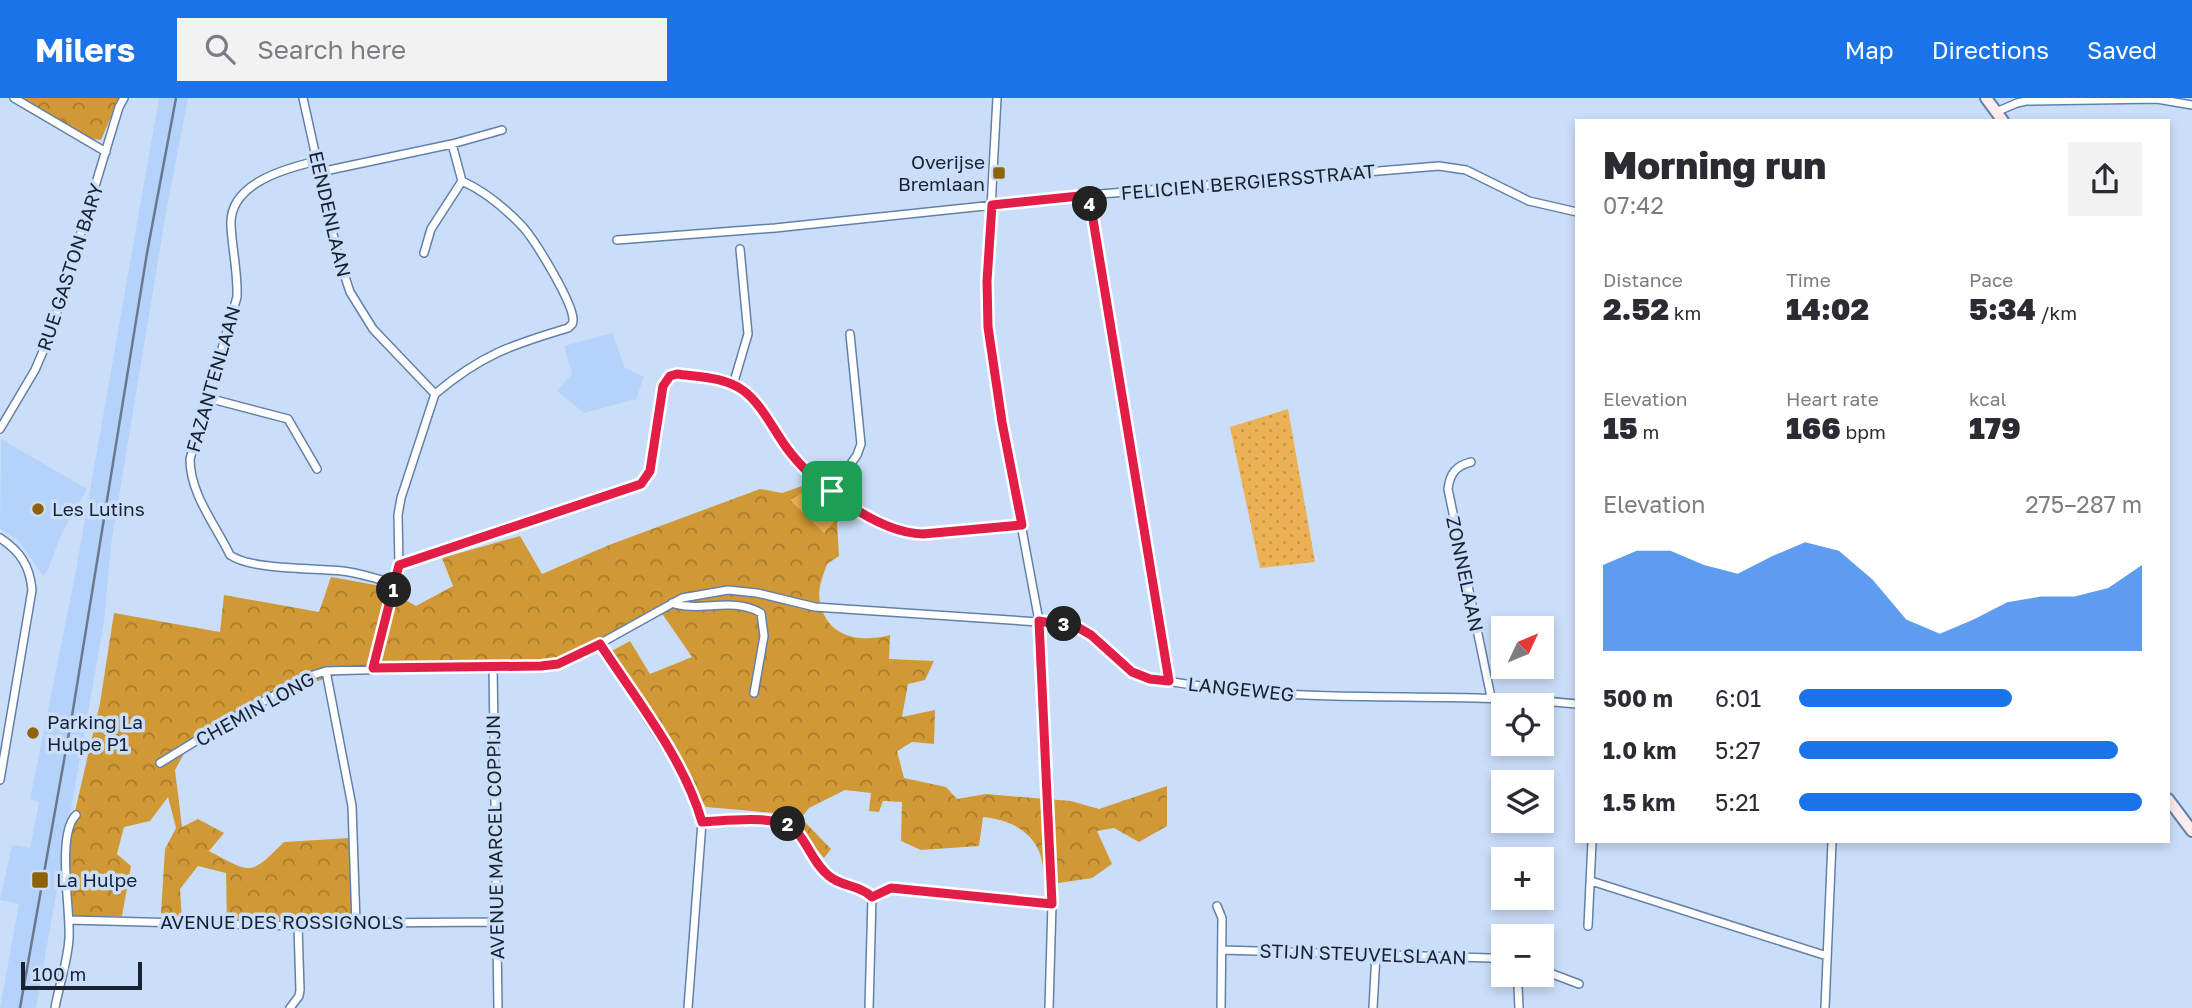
<!DOCTYPE html>
<html lang="en">
<head>
<meta charset="utf-8">
<style>
	:root { --surface:#fff; --page:#f2f2f3; --text:#2b2b33; --muted:#7c7c81; --accent:#1a73e8 }
	body { margin:0; font-family:"Golos Text",sans-serif; background:var(--page); color:var(--text); height:100vh; display:flex; flex-direction:column; font-size:26px; white-space:nowrap }
	* { box-sizing:border-box; margin:0 }
	p { font-size:23px; color:var(--muted) }
	.icon { flex:none; width:38px; height:38px; fill:none; stroke:currentColor; stroke-width:2; stroke-linecap:round; stroke-linejoin:round }
	.map { position:relative; flex:1; overflow:hidden }
	.sheet { position:absolute; left:1575px; top:21px; width:595px; height:724px; display:flex; flex-direction:column; background:var(--surface); border-radius:0px; box-shadow:0 4px 10px #0003 }
	.sheet>* { flex:none }
	.needle { width:46px; rotate:46deg }
	.tools { position:absolute; left:1491px; top:518px; display:grid; gap:14px }
	.tools a { display:grid; place-items:center; width:63px; height:63px; border-radius:0px; background:var(--surface); box-shadow:0 4px 10px #0003; font-size:35px }
	.scale { position:absolute; left:21px; bottom:18px; width:121px; box-sizing:border-box; padding-left:7px; border:4px solid #172333; border-top:0; font-size:19px; line-height:24px; white-space:nowrap; color:#172333; -webkit-text-stroke:5px #cbdef9; paint-order:stroke }
	.pin { position:absolute; display:grid; place-items:center; width:60px; height:60px; color:#fff; margin:-30px; border-radius:14px; box-shadow:0 4px 10px #0006 }
	.km { position:absolute; width:35px; height:35px; margin:-18px; border-radius:50%; background:#222; color:#fff; font-size:19px; line-height:35px; text-align:center }
	.round { display:grid; place-items:center; flex:none; width:74px; height:74px; border-radius:0px; background:var(--page) }
	.overview { display:flex; align-items:center; justify-content:space-between; height:119px; padding:0 28px }
	h1 { font-size:38px; font-weight:800; line-height:52px }
	.metrics { display:grid; grid-template-columns:repeat(3,1fr); gap:10px; height:119px; padding:7px 28px }
	.metrics div { display:grid; align-content:center }
	.metrics b { font-size:30px; font-weight:800 }
	.metrics small { font-size:19px; font-weight:400 }
	.metrics p { font-size:19px }
	.chart { height:196px; padding:14px 28px }
	.chart p { display:flex; justify-content:space-between }
	.chart svg { width:100%; height:126px; margin-top:7px; fill:var(--accent); opacity:.7 }
	ul { padding:0 28px; list-style:none; font-size:23px }
	li { display:grid; grid-template-columns:112px 84px 1fr; align-items:center; height:52px }
	li i { height:18px; border-radius:9px; background:var(--accent) }
	header { display:flex; align-items:center; gap:42px; box-sizing:border-box; height:98px; padding:0 35px; background:var(--accent); color:#fff }
	header strong { font-size:33px }
	nav { display:flex; gap:38px; margin-inline-start:auto; font-size:24px }
	.search { width:490px; height:63px; background:var(--page); display:flex; align-items:center; gap:18px; box-sizing:border-box; padding:0 24px; border-radius:0px; color:var(--muted); font-size:26px }
	.map>svg:first-child { display:block }
</style>
</head>
<body>
<header>
<strong>Milers</strong>
<div class="search"><svg class="icon" aria-label="search" viewBox="0 0 24 24"><circle cx="10" cy="10" r="6"/><path d="M15 15l6 6"/></svg>Search here</div>
<nav><a>Map</a><a>Directions</a><a>Saved</a></nav>
</header>
<div class="map">
<svg width="2192" height="910" viewBox="0 0 2192 910">
	<defs>
		<pattern id="grass-dots" width="8" height="8" patternUnits="userSpaceOnUse" patternTransform="scale(1.75)"><rect width="8" height="8" fill="#ecb154"/><path d="M2 2h.1M6 6h.1" fill="none" stroke="#ca984a" stroke-width="1.8" stroke-linecap="round"/></pattern>
		<pattern id="forest-crowns" width="20" height="18" patternUnits="userSpaceOnUse" patternTransform="scale(1.75)"><rect width="20" height="18" fill="#d19836"/><path d="M2 6a3 3 0 1 1 6 0M12 15a3 3 0 1 1 6 0" fill="none" stroke="#a97c2e"/></pattern>
	</defs>
	<rect width="100%" height="100%" fill="#cbdef9"/>
	<path fill="#b5d2fa" d="M159,0H188L165,120L111,447L104,524L36,910H0L19,806L0,802L12,747L30,750L39,704L30,701L75,478Z
		M612,235L625,270L644,279L636,301L584,315L557,293L572,276L564,248Z
		M1,341L87,391L62,435L48,471L43,478L18,442L0,431Z"/>
	<path fill="url(#grass-dots)" d="M1288,311L1315,464L1260,470L1230,329Z"/>
	<path fill="url(#forest-crowns)" d="M19,0H119L101,42L86,40Z
		M811,385L847,413L837,425L839,458L827,466C823,478 817,491 820,504C827,540 860,545 890,537L889,561L934,563L925,582L908,586L902,619L935,612L934,646L912,644L897,653L904,680L946,689L957,701L986,696L1071,703L1099,711L1167,688V728L1139,744L1114,730L1097,733L1112,766L1092,780L1046,787C1044,776 1043,763 1039,753C1029,730 1005,721 983,719L979,748L921,752L901,743L902,704L883,703L879,714L869,713L871,695L845,692L809,710L801,720L831,751L824,760L786,716L706,709L610,554L630,543L650,576L692,559L661,514L554,562L368,567L293,591L186,652L175,672L182,729L198,721L224,735L209,753C252,776 250,778 284,744L349,740L356,821L227,824L226,775L198,768L180,791L182,822L161,815L165,751L176,730L168,699L150,723L124,729L117,756L131,768L122,818H73L69,809L67,748L100,605L114,515L220,534L224,497L319,514L331,479L381,488L416,508L453,488L442,460L520,438L542,476L609,447L760,391L782,395Z"/>
	<path fill="#ecb154" d="M814,388L839,409L836,422L824,435L790,402Z"/>
	<g fill="none" stroke-linecap="round" stroke-linejoin="round">
		<g stroke="#6380a9" stroke-width="10">
			<path id="street" d="M14,0L106,54
				M303,0L337,154L350,194L373,231L435,296L401,400L398,417L399,467L373,570
				M997,0L987,183L988,229L1002,324L1039,523L1052,806L1049,910
				M1996,14L2017,5L2026,3L2157,1L2192,7
				M452,46L502,32
				M317,63C287,70 229,85 231,127C232,151 238,174 237,199L190,361C190,396 215,426 230,457C251,472 315,470 342,473C360,475 378,481 395,486
				M320,74L452,46L462,83C484,93 506,111 523,129C536,144 572,203 573,221C573,227 572,226 568,230C511,247 481,257 435,296
				M1089,97L1169,583
				M617,142L775,130L1089,97L1439,68L1466,72L1529,103L1577,114
				M424,155L431,131L462,83
				M733,287L748,236L740,151
				M208,300L288,321L317,371
				M0,331L35,272L50,237L119,9L124,0
				M1471,364C1456,368 1450,375 1448,391L1491,599
				M832,393L857,357L861,346L850,236
				M0,440C20,453 30,468 32,492L0,682
				M399,467L641,386L650,373L663,288L670,278L677,276C699,279 725,279 744,293C762,307 773,330 786,349C805,375 860,420 891,431C902,435 912,436 923,436L1022,427
				M672,505C700,515 732,498 761,515L764,538L754,595
				M600,546L676,665L691,693L702,724L688,910
				M493,568L498,910
				M326,573L352,708L356,825
				M160,665L235,619L310,578L326,573L558,566L574,560L682,500L728,492L757,495L815,509L1069,526C1101,537 1116,570 1147,580C1155,583 1165,582 1173,584C1193,587 1212,590 1231,592C1346,604 1462,594 1577,606
				M702,724C727,723 780,714 797,734C809,748 814,766 829,778C842,789 860,787 872,799L891,790L1052,806
				M1591,783L1827,858
				M1217,808L1222,820L1221,910
				M69,822L298,828L356,825L495,824
				M1588,828L1592,744
				M1223,852L1490,860L1503,862
				M1542,872L1579,886
				M55,910C59,887 68,863 69,840C71,813 56,737 76,717
				M290,910L299,898L300,892L298,828
				M869,910L872,799
				M1373,910L1376,856
				M1519,910L1518,888L1526,877
				M1825,910L1832,744"/>
		</g>
		<g stroke="#6380a9" stroke-width="14">
			<path id="secondary" d="M1986,0L2003,23
				M2168,701L2192,733"/>
		</g>
		<use href="#street" stroke="#fff" stroke-width="7"/>
		<use href="#secondary" stroke="#fdeded" stroke-width="10"/>
		<path stroke="#6a798e" stroke-width="2.5" d="M20,910L73,612L147,155L176,0"/>
	</g>
	<g fill="none" stroke-linecap="round" stroke-linejoin="round">
		<g stroke="#fff" stroke-width="14">
			<path id="route" d="M1089,97L1169,583L1150,581L1132,574L1091,537L1079,530L1039,523L1052,806L891,790L872,799C860,787 842,789 829,778C814,766 809,748 797,734C780,715 727,723 702,724C684,661 636,601 600,546L558,566L541,568L373,570L399,467L641,386L650,373L663,288L670,278L677,276C699,279 725,279 744,293C762,307 773,331 786,349C813,386 877,435 923,436L1022,427L1002,324L988,229L987,183L992,107Z"/>
		</g>
		<use href="#route" stroke="#e11d48" stroke-width="9"/>
	</g>
	<g fill="#8f620a" stroke="#cbdef9" stroke-width="2.5">
		<rect x="992" y="68" width="14" height="14" rx="3.5"/>
		<circle cx="38" cy="411" r="7"/>
		<circle cx="33" cy="635" r="7"/>
		<rect x="31" y="773" width="18" height="18" rx="3.5"/>
	</g>
	<g text-anchor="middle" stroke-width="7" stroke-linejoin="round" paint-order="stroke">
		<g font-size="19" fill="#172333" stroke="#cbdef9" text-anchor="start">
			<text x="985" y="71" text-anchor="end">Overijse<tspan x="985" dy="22">Bremlaan</tspan></text>
			<text x="52" y="418">Les Lutins</text>
			<text x="47" y="631">Parking La<tspan x="47" dy="22">Hulpe P1</tspan></text>
			<text x="56" y="789">La Hulpe</text>
		</g>
		<g font-size="19" fill="#172333" stroke="#cbdef9">
			<text transform="translate(1248 84) rotate(-5)" y="7">FELICIEN BERGIERSSTRAAT</text>
			<text transform="translate(330 116) rotate(77)" y="7">EENDENLAAN</text>
			<text transform="translate(70 169) rotate(-72)" y="7">RUE GASTON BARY</text>
			<text transform="translate(213 281) rotate(-74)" y="7">FAZANTENLAAN</text>
			<text transform="translate(1465 476) rotate(78)" y="7">ZONNELAAN</text>
			<text transform="translate(1241 591) rotate(6)" y="7">LANGEWEG</text>
			<text transform="translate(255 611) rotate(-29)" y="7">CHEMIN LONG</text>
			<text transform="translate(495 739) rotate(-91)" y="7">AVENUE MARCEL COPPIJN</text>
			<text x="282" y="831">AVENUE DES ROSSIGNOLS</text>
			<text transform="translate(1363 856) rotate(2)" y="7">STIJN STEUVELSLAAN</text>
		</g>
	</g>
</svg>
<div class="tools">
<a><svg class="needle" viewBox="-14 -14 28 28"><path d="M0-13l5 13h-10z" fill="#e53935"/><path d="M0 13l5-13h-10z" fill="#7c7c81"/></svg></a>
<a><svg class="icon" aria-label="locate" viewBox="0 0 24 24"><circle cx="12" cy="12" r="6"/><path d="M12 2v4M12 18v4M2 12h4M18 12h4"/></svg></a>
<a><svg class="icon" aria-label="layers" viewBox="0 0 24 24"><path d="M12 4l9 5-9 5-9-5zM3 14l9 5 9-5"/></svg></a>
<a>+</a>
<a>−</a>
</div>
<div class="scale">100 m</div>
<div class="pin" style="left:832px;top:393px;background:#1e9e55"><svg class="icon" aria-label="arrive" viewBox="0 0 24 24"><path d="M6 21V4h12l-3 4 3 4H6"/></svg></div>
<b class="km" style="left:394px;top:492px">1</b>
<b class="km" style="left:788px;top:726px">2</b>
<b class="km" style="left:1064px;top:526px">3</b>
<b class="km" style="left:1090px;top:106px">4</b>
<section class="sheet">
<div class="overview"><div><h1>Morning run</h1><p>07:42</p></div><a class="round"><svg class="icon" aria-label="share" viewBox="0 0 24 24"><path d="M12 15V3M7 8l5-5 5 5M5 13v7h14v-7"/></svg></a></div>
<div class="metrics">
<div><p>Distance</p><b>2.52<small> km</small></b></div>
<div><p>Time</p><b>14:02</b></div>
<div><p>Pace</p><b>5:34<small> /km</small></b></div>
</div>
<div class="metrics">
<div><p>Elevation</p><b>15<small> m</small></b></div>
<div><p>Heart rate</p><b>166<small> bpm</small></b></div>
<div><p>kcal</p><b>179</b></div>
</div>
<div class="chart"><p><span>Elevation</span>275–287 m</p>
<svg viewBox="0 0 160 44" preserveAspectRatio="none"><path d="M0 44V14L10 9L20 9L30 14L40 17L50 11L60 6L70 9L80 19L90 33L100 38L110 33L120 27L130 25L140 25L150 22L160 14V44z"/></svg>
</div>
<ul>
<li><b>500 m</b>6:01<i style="width:62%"></i></li>
<li><b>1.0 km</b>5:27<i style="width:93%"></i></li>
<li><b>1.5 km</b>5:21<i style="width:100%"></i></li>
</ul>
</section>
</div>
</body>
</html>
